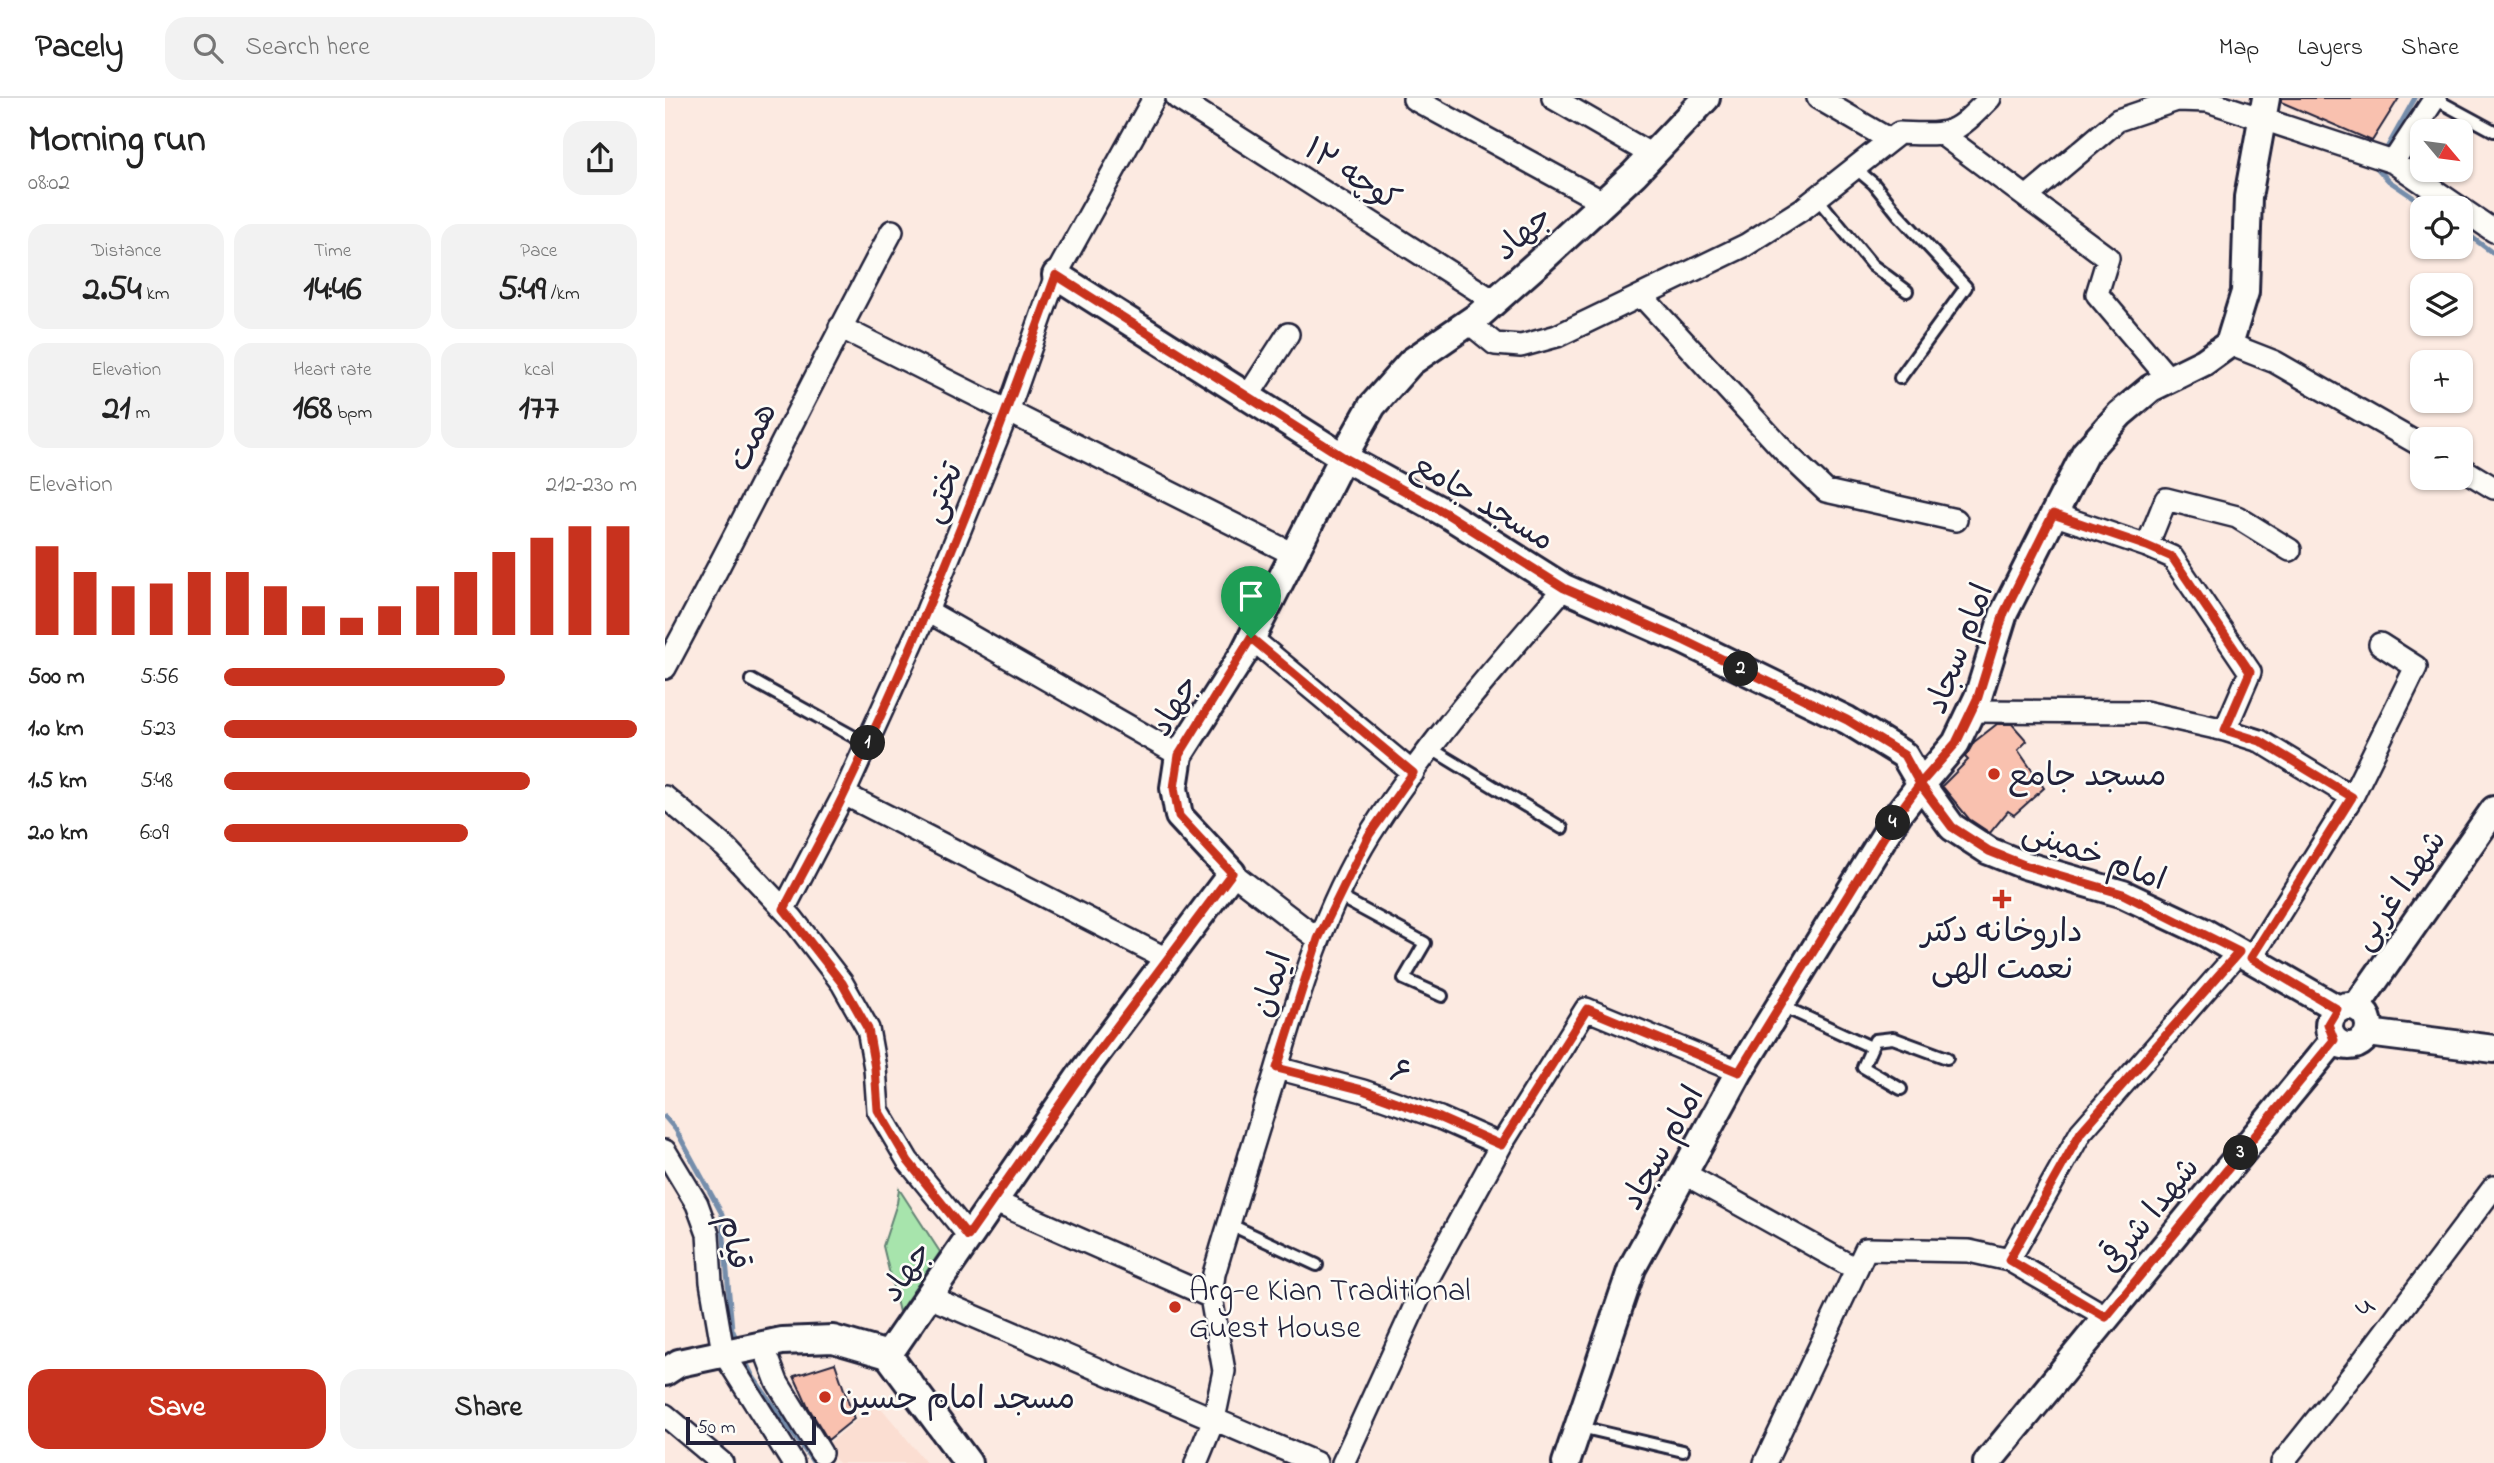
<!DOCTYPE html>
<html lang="en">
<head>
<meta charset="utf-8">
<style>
	:root { --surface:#fff; --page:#f2f2f2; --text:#222; --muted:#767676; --line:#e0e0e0; --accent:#c8321e }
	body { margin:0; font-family:"Indie Flower","Playpen Sans Arabic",sans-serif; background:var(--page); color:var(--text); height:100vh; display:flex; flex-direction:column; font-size:26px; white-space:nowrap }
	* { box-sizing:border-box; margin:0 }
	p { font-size:23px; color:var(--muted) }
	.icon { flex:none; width:38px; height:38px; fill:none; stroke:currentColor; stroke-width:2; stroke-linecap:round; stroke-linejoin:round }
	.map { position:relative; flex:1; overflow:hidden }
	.drawer { display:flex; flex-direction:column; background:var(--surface); width:665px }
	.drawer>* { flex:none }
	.needle { width:46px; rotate:119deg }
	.buttons { position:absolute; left:1745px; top:21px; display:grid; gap:14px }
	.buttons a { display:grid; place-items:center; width:63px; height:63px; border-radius:14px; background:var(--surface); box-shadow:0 2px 5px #0004; font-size:35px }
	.scale { position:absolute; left:21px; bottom:18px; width:130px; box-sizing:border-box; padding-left:7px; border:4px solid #22223b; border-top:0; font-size:19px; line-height:24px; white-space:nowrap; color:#22223b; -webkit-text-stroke:5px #fdfcf7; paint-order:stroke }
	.pin { position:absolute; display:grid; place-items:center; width:60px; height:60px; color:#fff; margin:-72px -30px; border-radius:50% 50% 50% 0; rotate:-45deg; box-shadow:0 0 7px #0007 }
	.pin .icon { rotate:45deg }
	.km { position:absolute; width:35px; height:35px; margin:-18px; border-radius:50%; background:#222; color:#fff; font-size:19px; line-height:35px; text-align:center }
	.round { display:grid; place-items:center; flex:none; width:74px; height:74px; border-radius:21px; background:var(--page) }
	.headline { display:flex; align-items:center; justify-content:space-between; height:119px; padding:0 28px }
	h1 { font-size:38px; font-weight:800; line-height:52px }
	.metrics { display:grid; grid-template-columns:repeat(3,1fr); gap:10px; height:119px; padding:7px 28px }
	.metrics div { display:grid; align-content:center; border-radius:18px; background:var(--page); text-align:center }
	.metrics b { font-size:35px; font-weight:800 }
	.metrics small { font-size:19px; font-weight:400 }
	.metrics p { font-size:19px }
	.chart { height:196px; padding:14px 28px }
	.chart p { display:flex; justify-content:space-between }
	.chart svg { width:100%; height:126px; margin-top:7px; stroke:var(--accent); stroke-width:6 }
	.primary-button { display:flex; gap:14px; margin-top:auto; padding:14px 28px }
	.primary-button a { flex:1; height:80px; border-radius:21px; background:var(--accent); color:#fff; font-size:28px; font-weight:800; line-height:80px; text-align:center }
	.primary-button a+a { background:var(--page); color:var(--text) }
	ul { padding:0 28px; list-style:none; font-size:23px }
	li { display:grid; grid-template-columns:112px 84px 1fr; align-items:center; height:52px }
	li i { height:18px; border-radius:9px; background:var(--accent) }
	header { display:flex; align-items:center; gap:42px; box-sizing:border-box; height:98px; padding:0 35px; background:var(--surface); border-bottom:2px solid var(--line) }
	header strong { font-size:33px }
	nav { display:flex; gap:38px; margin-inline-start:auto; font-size:24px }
	.search { width:490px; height:63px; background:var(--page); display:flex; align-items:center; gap:18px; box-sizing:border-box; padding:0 24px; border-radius:21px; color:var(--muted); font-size:26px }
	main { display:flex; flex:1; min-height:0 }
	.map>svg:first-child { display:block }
</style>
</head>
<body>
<header>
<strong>Pacely</strong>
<div class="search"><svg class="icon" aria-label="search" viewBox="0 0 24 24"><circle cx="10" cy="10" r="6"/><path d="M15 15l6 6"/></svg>Search here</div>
<nav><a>Map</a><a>Layers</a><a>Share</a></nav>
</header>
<main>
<section class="drawer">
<div class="headline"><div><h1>Morning run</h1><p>08:02</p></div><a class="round"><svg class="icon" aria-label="share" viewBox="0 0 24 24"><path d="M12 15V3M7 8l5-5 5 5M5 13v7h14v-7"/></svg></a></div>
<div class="metrics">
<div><p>Distance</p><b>2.54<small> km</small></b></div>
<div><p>Time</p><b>14:46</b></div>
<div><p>Pace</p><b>5:49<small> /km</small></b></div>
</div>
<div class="metrics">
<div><p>Elevation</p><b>21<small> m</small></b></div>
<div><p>Heart rate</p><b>168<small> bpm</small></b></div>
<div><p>kcal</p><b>177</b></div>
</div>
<div class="chart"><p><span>Elevation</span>212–230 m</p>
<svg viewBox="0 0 160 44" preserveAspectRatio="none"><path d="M5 44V13M15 44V22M25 44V27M35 44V26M45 44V22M55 44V22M65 44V27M75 44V34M85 44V38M95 44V34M105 44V27M115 44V22M125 44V15M135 44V10M145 44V6M155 44V6"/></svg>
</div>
<ul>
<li><b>500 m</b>5:56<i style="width:68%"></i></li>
<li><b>1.0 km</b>5:23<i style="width:100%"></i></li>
<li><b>1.5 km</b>5:48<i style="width:74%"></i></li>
<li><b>2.0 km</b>6:09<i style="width:59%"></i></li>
</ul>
<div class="primary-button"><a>Save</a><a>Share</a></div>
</section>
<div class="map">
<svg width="1829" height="1365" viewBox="0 0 1829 1365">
	<rect width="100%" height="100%" fill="#fceae1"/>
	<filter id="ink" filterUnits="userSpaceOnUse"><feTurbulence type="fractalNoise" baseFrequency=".0143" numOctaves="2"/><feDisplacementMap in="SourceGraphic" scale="14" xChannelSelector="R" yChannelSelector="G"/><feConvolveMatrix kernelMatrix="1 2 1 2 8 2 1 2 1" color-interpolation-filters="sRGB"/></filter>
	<g filter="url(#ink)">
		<path fill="#fbded2" d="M212,1305L238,1336L261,1365H173L161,1348Z"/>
		<path fill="#a7e4ac" stroke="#648374" stroke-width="2" d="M234,1091L275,1154L234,1214L218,1148L232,1105Z"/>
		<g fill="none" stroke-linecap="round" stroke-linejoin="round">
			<path stroke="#748dab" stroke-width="5" d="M1718,57L1750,0
				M1714,66L1712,70L1724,83L1764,110
				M1796,131L1829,156
				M0,1019L11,1032L57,1116L67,1231L73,1245
				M79,1260L88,1279L149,1365"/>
		</g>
		<path fill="#f9c1af" stroke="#22223b" stroke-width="2" d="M1616,0H1734L1707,43L1616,4Z
			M1332,626H1347L1362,643L1353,652L1379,690L1349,717L1343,713L1325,735L1304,721L1277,688L1303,662L1300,659L1309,644Z
			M170,1265L189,1321L163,1342L142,1307L129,1278Z"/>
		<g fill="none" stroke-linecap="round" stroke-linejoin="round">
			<g stroke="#22223b" stroke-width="16">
				<path id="service" d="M1770,1L1829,33
					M1190,70L1209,86L1233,116L1301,189L1235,280
					M1152,100L1207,167L1242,193
					M86,582L202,646
					M765,650L897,730
					M673,798L760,845L739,881L777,898
					M1117,908L1206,949
					M1236,991L1198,969L1210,942L1228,940L1282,960
					M564,1126L652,1167
					M915,1329L1018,1353"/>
			</g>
			<g stroke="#22223b" stroke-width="26">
				<path id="minor" d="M512,0L829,203
					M888,0L987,57
					M1153,0L1225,42
					M749,1L938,104
					M1278,37L1443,160L1432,196L1504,281
					M1728,64L1770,0
					M1363,98L1453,22L1512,2L1543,3L1728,64L1829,133
					M977,198L1120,354L1161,393L1291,422
					M803,224L830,246L856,248L892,238L1081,147L1139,110L1234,35C1288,37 1287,38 1325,0
					M175,229L630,457
					M1564,246L1610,264L1757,348
					M583,298L623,236
					M1796,370L1829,390
					M1388,416L1482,448L1507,459L1585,574L1560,632
					M1482,448L1501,401L1572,419L1625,452
					M262,513L514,657
					M586,540L748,675
					M0,570C78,426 149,278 227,133
					M1307,613L1480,614L1560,632L1595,643L1687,699
					M179,696L502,861
					M0,699L61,750L127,820L177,885L203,931L210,970L213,1012L243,1063L304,1138
					M567,775L653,841
					M119,811L179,696L262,513L343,313L391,177L489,0
					M1586,861L1687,699L1751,569L1715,546
					M612,970L698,993L775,1020L836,1047
					M0,1053L32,1106L43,1136L46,1184L58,1254L128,1365
					M1020,1076L1191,1171
					M328,1103L546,1199
					M1344,1162L1416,1034L1574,854
					M262,1198L651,1365
					M98,1247L112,1284L156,1355
					M0,1317L57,1365
					M531,1365L549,1321L559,1273L546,1199L549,1176C569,1108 590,1041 611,973C635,892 660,809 705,736C761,647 831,569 899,490
					M678,1365L761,1184L836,1047L921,911L1074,974
					M1100,1365L1201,1151L1304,1153L1344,1162L1442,1219
					M1617,1365L1691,1272L1829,1089"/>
			</g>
			<g stroke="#22223b" stroke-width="32">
				<path id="tertiary" d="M391,177L678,359L782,416L899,490L1020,543L1182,622L1239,657L1256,686L1287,729L1324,753L1359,767L1458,796L1539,834L1673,911
					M1664 928a20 20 0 1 1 40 0a20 20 0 1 1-40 0Z
					M1691,909L1829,712
					M1703,935L1829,951
					M223,1257L417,975L567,775L514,718L509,690L514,657L579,555L678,359L707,308L746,264L813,218L874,164L969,76L1041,0
					M0,1274L14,1265L117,1243L168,1241L223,1257L303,1365
					M901,1365L967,1170L1074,974L1233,716L1256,686L1291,645L1313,599L1339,515L1420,355L1455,316L1486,290L1539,264L1564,246L1580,194L1583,99L1601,0
					M1322,1365L1669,942"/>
			</g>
			<use href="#service" stroke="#fdfcf7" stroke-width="10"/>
			<use href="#minor" stroke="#fdfcf7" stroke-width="21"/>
			<use href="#tertiary" stroke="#fdfcf7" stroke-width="26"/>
		</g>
	</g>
	<g fill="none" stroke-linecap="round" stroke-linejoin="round" filter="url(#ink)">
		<g stroke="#fff" stroke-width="14">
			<path id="route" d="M586,540L514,657L509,690L514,718L567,775L417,975L303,1138L243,1063L213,1012L210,970L203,931L177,885L119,811C139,772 161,734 180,694C261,526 328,352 391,177L678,359L782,416L899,490L1020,543L1182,622L1239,657L1255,686L1287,729L1324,753L1359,767L1458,796L1574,854L1416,1034L1344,1162L1441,1219L1669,942L1663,926L1672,911L1586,860L1687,699L1595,643L1560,632L1585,574L1507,459L1482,448L1388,416L1339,515L1313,599L1291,645L1255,686L1233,716L1074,974L922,911L836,1047L775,1020L698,992L612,970L653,841L704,737L748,675L586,540"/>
		</g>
		<use href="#route" stroke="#c8321e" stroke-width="9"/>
	</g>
	<g fill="#c8321e" stroke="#fdfcf7" stroke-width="2.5">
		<circle cx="1329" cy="676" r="7"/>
		<path d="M1333.5 790.5h7v7h7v7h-7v7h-7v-7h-7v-7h7z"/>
		<circle cx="510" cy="1209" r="7"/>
		<circle cx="160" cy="1299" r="7"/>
	</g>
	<g text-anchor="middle" stroke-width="5" stroke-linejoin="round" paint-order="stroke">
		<g font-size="32" fill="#22223b" stroke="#fdfcf7">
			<text transform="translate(688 75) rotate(33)" y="11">کوچه ۱۲</text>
			<text transform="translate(857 134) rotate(-42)" y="11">جهاد</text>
			<text transform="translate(86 338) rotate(-64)" y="11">همت</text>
			<text transform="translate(276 394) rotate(-68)" y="11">تختی</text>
			<text transform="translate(819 403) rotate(31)" y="11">مسجد جامع</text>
			<text transform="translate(1293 550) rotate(-69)" y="11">امام سجاد</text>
			<text transform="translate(508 607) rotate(-60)" y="11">جهاد</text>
			<text transform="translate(1430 756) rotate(20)" y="11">امام خمینی</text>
			<text transform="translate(1733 791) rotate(-55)" y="11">شهدا غربی</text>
			<text transform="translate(605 886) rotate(-72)" y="11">ایمان</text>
			<text transform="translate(736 973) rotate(19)" y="11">۶</text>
			<text transform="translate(996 1049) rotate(-61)" y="11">امام سجاد</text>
			<text transform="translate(1483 1116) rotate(-51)" y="11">شهدا شرقی</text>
			<text transform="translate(71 1144) rotate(80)" y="11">قیام</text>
			<text transform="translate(240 1173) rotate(-56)" y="11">جهاد</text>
			<text transform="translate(1699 1209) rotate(-53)" y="11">4</text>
		</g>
		<g font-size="32" fill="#22223b" stroke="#fdfcf7" text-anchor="start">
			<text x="1343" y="687">مسجد جامع</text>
			<text x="1337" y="843" text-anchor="middle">داروخانه دکتر<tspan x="1337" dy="37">نعمت الهی</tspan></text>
			<text x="524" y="1202">Arg-e Kian Traditional<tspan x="524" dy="37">Guest House</tspan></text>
			<text x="174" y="1310">مسجد امام حسین</text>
		</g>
	</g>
</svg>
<div class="buttons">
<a><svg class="needle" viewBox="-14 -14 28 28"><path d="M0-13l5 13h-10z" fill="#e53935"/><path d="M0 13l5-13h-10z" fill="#767676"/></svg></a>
<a><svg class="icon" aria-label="locate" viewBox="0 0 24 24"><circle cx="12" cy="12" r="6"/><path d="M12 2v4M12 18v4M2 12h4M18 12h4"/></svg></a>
<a><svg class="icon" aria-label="layers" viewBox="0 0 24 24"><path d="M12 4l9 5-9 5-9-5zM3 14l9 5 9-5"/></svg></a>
<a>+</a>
<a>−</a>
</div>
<div class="scale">50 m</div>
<div class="pin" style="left:586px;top:540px;background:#1e9e55"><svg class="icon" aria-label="arrive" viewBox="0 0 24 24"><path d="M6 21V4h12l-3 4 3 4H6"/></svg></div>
<b class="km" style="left:203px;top:645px">1</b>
<b class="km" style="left:1076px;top:571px">2</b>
<b class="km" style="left:1576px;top:1055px">3</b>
<b class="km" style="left:1228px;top:725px">4</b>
</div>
</main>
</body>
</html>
